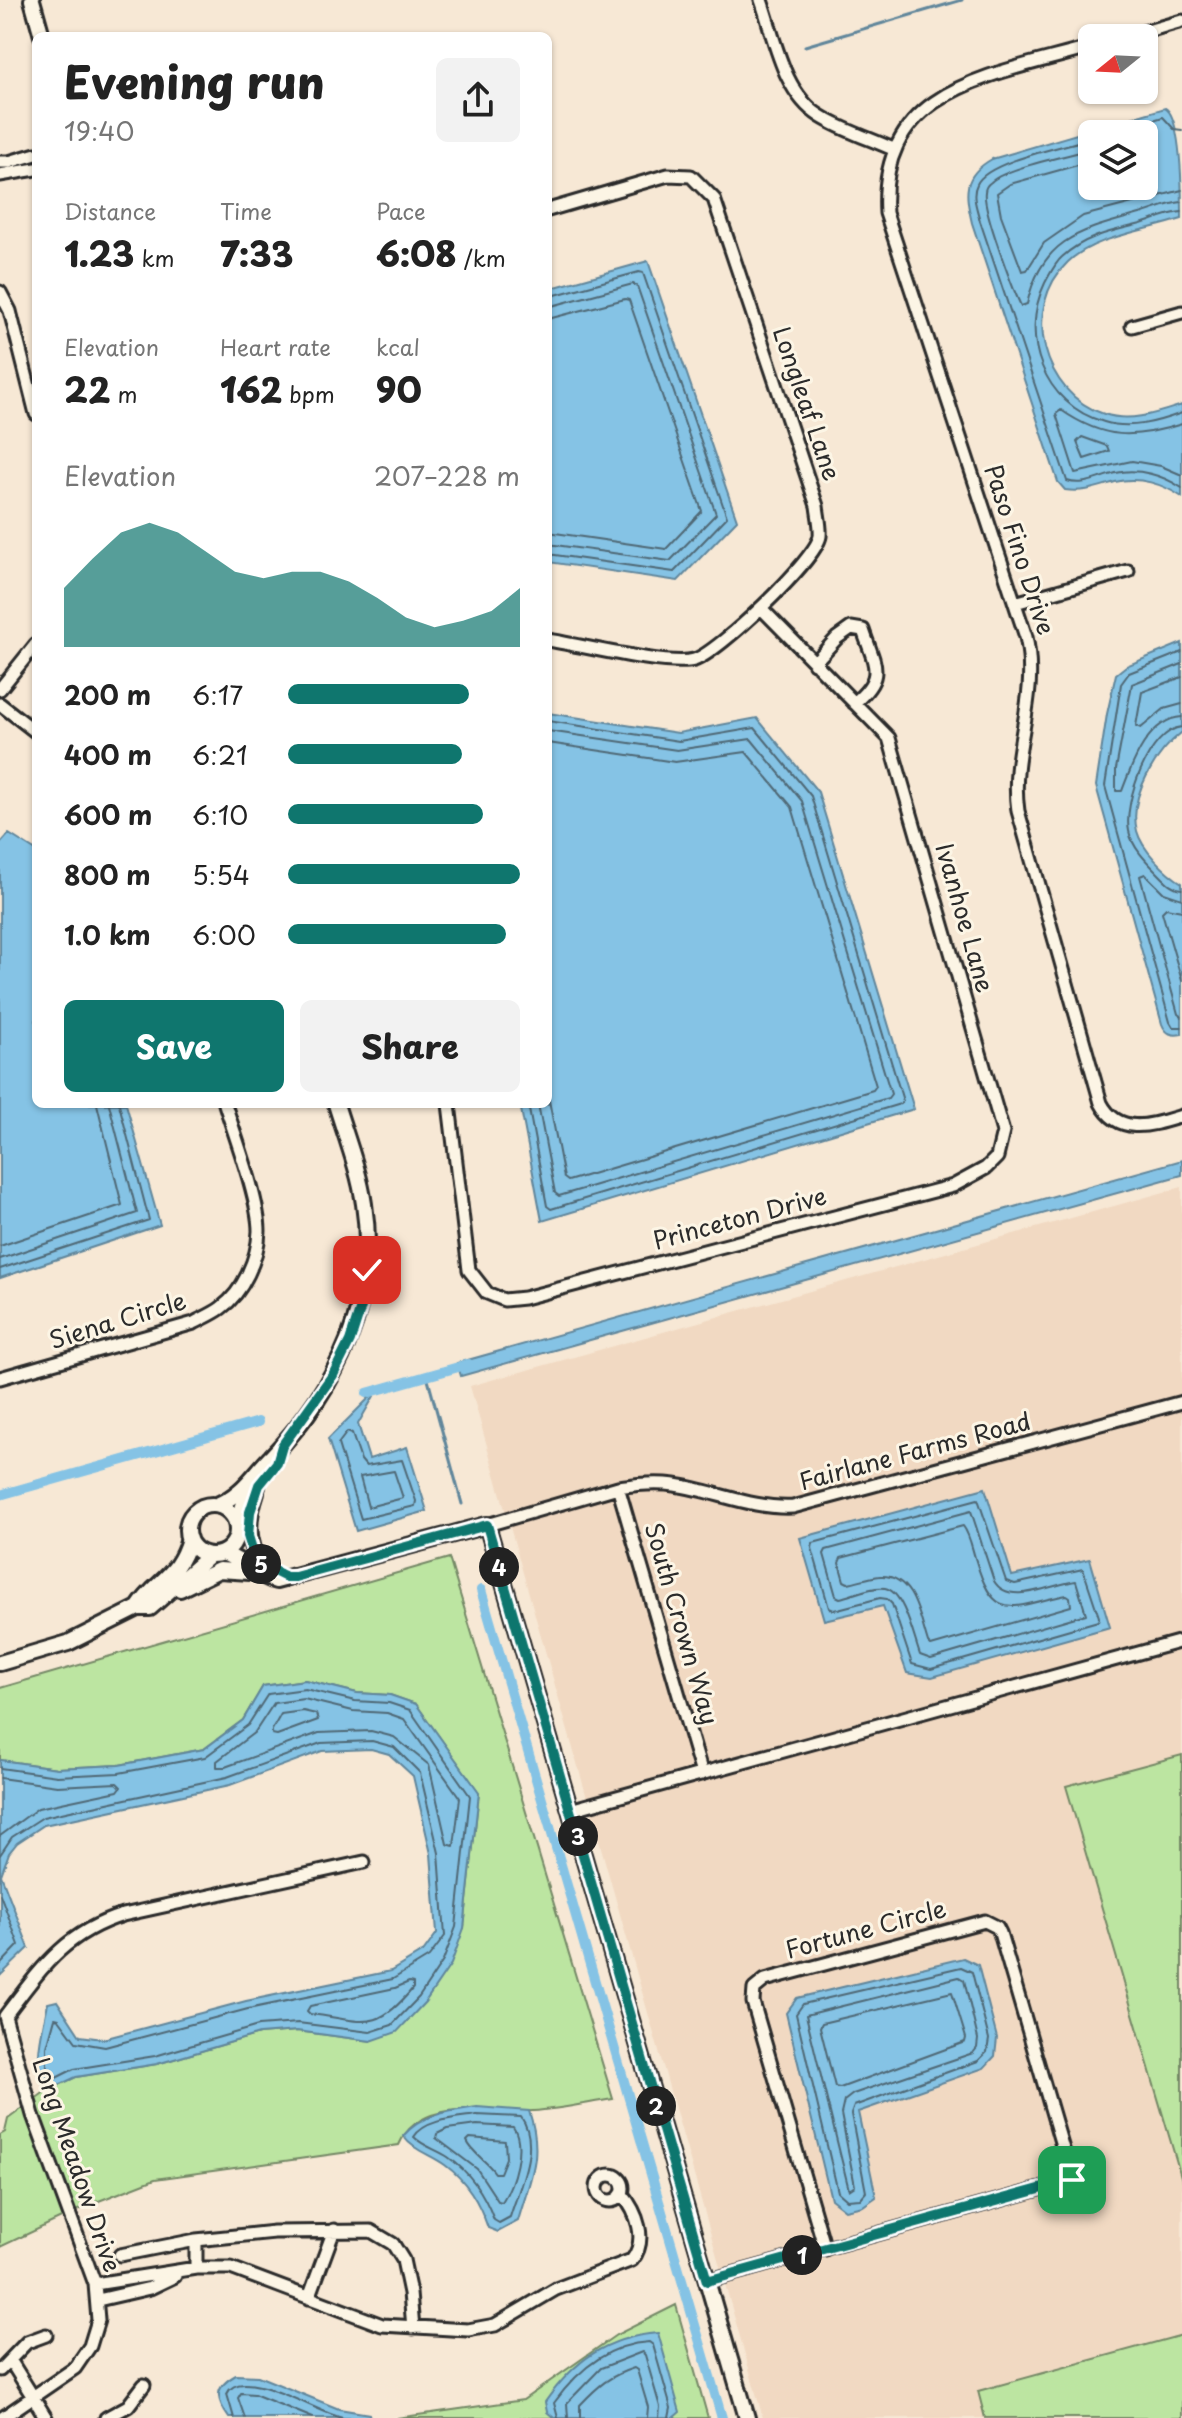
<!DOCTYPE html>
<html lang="en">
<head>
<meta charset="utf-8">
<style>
	:root { --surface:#fff; --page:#f2f2f2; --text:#222; --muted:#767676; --accent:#0f766e }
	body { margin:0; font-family:"Playpen Sans",sans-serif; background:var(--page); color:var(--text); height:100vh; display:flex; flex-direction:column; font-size:30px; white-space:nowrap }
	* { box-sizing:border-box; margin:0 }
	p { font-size:26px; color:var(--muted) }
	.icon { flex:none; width:44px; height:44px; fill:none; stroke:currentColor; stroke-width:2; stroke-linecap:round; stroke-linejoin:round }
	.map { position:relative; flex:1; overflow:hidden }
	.sheet { position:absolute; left:32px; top:32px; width:520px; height:1076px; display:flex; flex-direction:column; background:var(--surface); border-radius:12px; box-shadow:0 2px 6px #0004 }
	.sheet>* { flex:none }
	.needle { width:52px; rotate:252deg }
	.fabs { position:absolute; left:1078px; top:24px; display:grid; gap:16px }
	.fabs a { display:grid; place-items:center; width:80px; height:80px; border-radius:12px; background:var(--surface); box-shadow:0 2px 6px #0004; font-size:40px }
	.pin { position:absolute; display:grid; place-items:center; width:68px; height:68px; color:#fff; margin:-34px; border-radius:16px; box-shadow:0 4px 12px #0006 }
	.km { position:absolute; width:40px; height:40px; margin:-20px; border-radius:50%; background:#222; color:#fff; font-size:22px; line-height:40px; text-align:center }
	.round { display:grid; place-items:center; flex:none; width:84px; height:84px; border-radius:12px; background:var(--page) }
	.overview { display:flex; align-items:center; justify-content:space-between; height:136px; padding:0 32px }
	h1 { font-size:44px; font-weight:800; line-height:60px }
	.metrics { display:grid; grid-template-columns:repeat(3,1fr); gap:12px; height:136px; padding:8px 32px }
	.metrics div { display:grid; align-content:center }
	.metrics b { font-size:34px; font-weight:800 }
	.metrics small { font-size:22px; font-weight:400 }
	.metrics p { font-size:22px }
	.chart { height:224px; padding:16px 32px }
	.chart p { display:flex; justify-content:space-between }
	.chart svg { width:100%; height:144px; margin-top:8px; fill:var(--accent); opacity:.7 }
	.action { display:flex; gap:16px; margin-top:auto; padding:16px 32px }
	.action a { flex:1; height:92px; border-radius:12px; background:var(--accent); color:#fff; font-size:32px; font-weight:800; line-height:92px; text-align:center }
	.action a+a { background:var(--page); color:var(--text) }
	ul { padding:0 32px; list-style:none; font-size:26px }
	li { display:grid; grid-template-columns:128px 96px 1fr; align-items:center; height:60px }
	li i { height:20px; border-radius:10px; background:var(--accent) }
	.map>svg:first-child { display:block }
</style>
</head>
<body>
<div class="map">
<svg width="1182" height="2418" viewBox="0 0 1182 2418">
	<rect width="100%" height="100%" fill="#f7e8d5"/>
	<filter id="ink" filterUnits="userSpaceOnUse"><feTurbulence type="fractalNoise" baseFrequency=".0125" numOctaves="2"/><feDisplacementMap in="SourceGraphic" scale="16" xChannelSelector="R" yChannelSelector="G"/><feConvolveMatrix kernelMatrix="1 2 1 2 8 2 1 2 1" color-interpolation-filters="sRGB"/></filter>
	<g filter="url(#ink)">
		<path fill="#f1d9c2" d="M1182,1187V1755L1066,1787L1182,2180V2335L978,2391L985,2418H763L470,1386Z"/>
		<path fill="#bce5a1" stroke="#748866" stroke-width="2" d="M449,1558L613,2099C587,2103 560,2109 533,2111C492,2114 420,2094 399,2145L155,2179L91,2204L0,2247V2135L5,2132L8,2119L46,2091L76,2077L157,2064L259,2034L297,2031L371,2041L464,1928L479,1793L416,1704L390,1695L357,1693L305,1680L263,1686L243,1720L204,1749L119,1765L57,1768L0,1760V1688Z
			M1182,1755V2180L1066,1786Z
			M676,2305L708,2418H397L523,2400L616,2335Z
			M1182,2335V2418H985L978,2391Z"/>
		<path fill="#85c3e5" stroke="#61869b" stroke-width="2" fill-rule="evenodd" d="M1165,108C1182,117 1182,195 1182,219C1146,231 1095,236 1068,262C1020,308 1043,394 1104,414C1130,423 1157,413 1182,405V497C1163,484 1139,476 1115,482C1098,487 1083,493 1065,490L1058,482L972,223C965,193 962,176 992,159ZM1092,134H1144V186H1092Z
			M648,261L737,520L678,581L548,562V289Z
			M1182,643V732C1156,753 1128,796 1137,831C1142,850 1166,873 1182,883V1034C1172,1036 1166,1034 1162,1024L1096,786L1107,714L1116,674L1126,666Z
			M548,713L678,733L757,718L818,792L914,1109L542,1221L520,1104H548Z
			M9,834L36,851V1104H126L160,1225L0,1278V844Z
			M1182,1160V1175L461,1376L457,1363Z
			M378,1389L358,1424L369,1459L407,1447L427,1511L356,1531L328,1439Z
			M985,1488L1012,1576L1090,1559L1110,1627L932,1677L907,1673L883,1606L824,1620L800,1538Z
			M305,1680L357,1693L390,1695L416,1704L479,1792L464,1928L451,1964L425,2002L397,2032L371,2041L297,2031L259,2034L157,2064L76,2077L46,2091C32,2063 42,2032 48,2003L57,2001L80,2036L103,2039L246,2001L391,1971L424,1951L437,1933L431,1854L413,1776L389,1754L371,1749L322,1751L230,1785L44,1825L17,1843L9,1853L1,1875L29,1948L0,1976V1760L57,1768L119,1765L204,1749L243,1720L263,1686Z
			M963,1958L978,1965L997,2038L995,2056L984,2068L858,2112L876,2197L863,2206L845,2210L831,2199L786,2013L797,1998Z
			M477,2107L529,2111C544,2156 530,2178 518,2221L498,2232L488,2228C479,2202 467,2181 445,2165C430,2154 414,2151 403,2136C422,2114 449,2111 477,2107Z
			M658,2333L680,2412L673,2418H554L547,2412L545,2402C574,2361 606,2337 658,2333Z
			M236,2375L258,2376L339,2409L369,2414L370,2418H229C215,2398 214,2387 236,2375Z"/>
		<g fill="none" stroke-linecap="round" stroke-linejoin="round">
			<path stroke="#4f6875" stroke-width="2" d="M1106,134L1163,117L1174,129L1182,130
				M1092,138C1067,146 987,161 977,184C971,195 977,209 980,221L1067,481C1083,487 1099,477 1116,473C1138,468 1163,475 1182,488
				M1092,149C1070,155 1005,168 991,182C988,184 985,188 985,192C982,208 1013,289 1021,306L1027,304C1042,237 1083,230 1140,214C1154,210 1168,203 1182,202
				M1092,161L1010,184L997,193L1001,215L1022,271L1027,270L1044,243L1083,216L1182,190
				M1182,212C1168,213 1154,220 1141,224C1112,231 1085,236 1062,257C1055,263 1050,274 1045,283C1019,336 1043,405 1104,422C1130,430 1157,422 1182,413
				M548,297L639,272L643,273L727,517L674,572L548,554
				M548,307L633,284L637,286L716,514L670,561L548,544
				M548,319L625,299L629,300L702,511L666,549L548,532
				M1182,424C1134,439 1104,440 1061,410L1056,414L1075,473L1132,461L1161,466L1182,475
				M1082,437L1107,446L1109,451L1084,459L1077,442Z
				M1182,652L1129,673L1121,684L1105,786L1170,1022L1173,1027H1182
				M1182,664L1132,684L1116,769V791H1122C1132,764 1148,719 1182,717
				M1182,677L1142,692L1136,726L1141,728L1164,709L1182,704
				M1182,727C1149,730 1123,803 1129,831C1132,847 1146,861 1157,872C1165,880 1171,888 1182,889
				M548,743L675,762L746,752L792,807L876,1086L873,1090L568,1181L564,1178L548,1095
				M1182,899L1164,893L1145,874L1140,876L1178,1014L1182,1017
				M1182,911L1166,908L1162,912L1182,981
				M528,1104L547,1206L551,1209L900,1104L903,1101L811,796L755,728L679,741L548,721
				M538,1104L555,1193L559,1196L888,1098L891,1094L802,801L751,739L677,750L548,731
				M0,1246L122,1205L97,1104
				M0,1259L137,1213L109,1104
				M0,1269L149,1220L119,1104
				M347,1432L352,1434L361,1460L366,1466L402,1460L416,1501L415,1506L361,1519L338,1444Z
				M394,1471L403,1498L368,1507L360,1477Z
				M978,1499L1006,1581L1015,1584L1083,1569L1099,1617L1098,1621L931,1669L912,1664L892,1604L887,1599L880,1598L834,1610L829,1608L812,1548L813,1543Z
				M971,1511L994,1581C1009,1607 1052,1584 1076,1581L1086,1614L931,1659L920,1655C914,1639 904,1591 885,1588C872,1586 853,1595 840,1598L836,1596L824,1554L826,1550Z
				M963,1526C970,1535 972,1549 976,1561C995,1625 1013,1605 1067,1595L1070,1597L1071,1606L931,1646L928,1643C920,1619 914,1574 880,1576C869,1577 859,1581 848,1583L844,1581L839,1563L841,1558Z
				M304,1699L353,1711L387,1713L404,1719L460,1798L454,1846L447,1844L429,1765L394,1737L371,1731L319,1733L225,1767H217V1761L255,1732L274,1703Z
				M303,1711L316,1714L318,1720L277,1735L272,1734V1730L281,1714Z
				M0,1768L57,1776L119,1773L205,1757L248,1725L268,1694L305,1689L355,1701L389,1703L410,1710L470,1796L456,1927L443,1961L419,1997L392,2025L370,2032L298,2023L258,2026L155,2056L74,2069L52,2080L47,2076V2047L55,2018L59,2019L76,2042L105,2047L248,2009L393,1979L429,1957L445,1936L439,1853L420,1773L394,1747L372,1741L321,1743L227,1777L43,1817L12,1837L0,1855
				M0,1778L57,1786L117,1783L121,1787L118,1791L38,1808L0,1836
				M0,1894L19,1945L0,1965
				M961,1967L972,1972L989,2039L987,2052L978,2061L854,2106L851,2114L866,2192L860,2199L847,2200L838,2192L796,2014L803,2004Z
				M959,1977L964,1980L978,2039L977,2048L973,2053L853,2094L844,2101L841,2114L855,2186L849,2190L806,2015Z
				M409,1982L413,1983V1988C375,2035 363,2020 310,2014L307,2011L310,2006L395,1988Z
				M952,1992L966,2038L965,2042L840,2088L835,2087L820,2027L822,2023Z
				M477,2115L521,2117C541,2145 519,2187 510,2217L499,2223L494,2220C485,2195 471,2173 448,2157C437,2150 423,2146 414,2137C425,2119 458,2118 477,2115Z
				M477,2125L513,2127C526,2145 513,2185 502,2202L498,2201L477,2169L436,2138L437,2134L447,2129Z
				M470,2138L505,2141L506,2158L500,2173H495C487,2161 472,2153 467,2141Z
				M234,2418L227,2394C240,2363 319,2414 343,2418
				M245,2418L238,2398L241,2393L254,2394L313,2418
				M558,2418L554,2403C577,2371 609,2344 649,2342L653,2345L671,2408L669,2418
				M568,2418L567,2403L601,2368L642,2352L645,2355L660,2407L659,2418
				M580,2418V2405C598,2386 609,2376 634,2368L637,2370L648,2407L647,2418"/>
			<path stroke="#61869b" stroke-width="3" d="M805,46L962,0
				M427,1376L462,1504"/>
			<path stroke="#85c3e5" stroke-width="10" d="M367,1393L469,1364
				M0,1495L258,1422
				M481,1590L722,2418"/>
			<g stroke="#2b2b2b" stroke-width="17">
				<path id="minor" d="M761,0C775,39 783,93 820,116C842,130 871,139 895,150
					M1123,38L1182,21
					M1092,47C997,75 878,85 886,213L1026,637C1040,700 1009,750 1018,811L1101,1103C1119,1137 1152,1125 1182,1116
					M0,162H9L36,154
					M0,175L36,169
					M548,210L668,175L691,176L714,199L817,506C818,515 821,527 820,536C816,560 718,653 694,660C668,667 580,645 548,640
					M0,292L10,311L36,414
					M1132,326L1182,312
					M1015,603L1128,571
					M814,663L837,638L851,628L863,630C875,666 886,676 854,703
					M0,689L36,644
					M0,704L36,732
					M449,1104L469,1270L487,1293L504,1300L524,1298L953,1186L986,1168L997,1157L1003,1132L889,738L761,608
					M0,1378L194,1323C203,1318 213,1314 221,1308C243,1292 258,1259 259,1231C259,1200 235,1136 225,1104
					M618,1487L702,1774
					M487,1525L618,1487C637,1484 656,1482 675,1485C716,1491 752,1509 793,1507L1182,1402
					M570,1810L1182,1641
					M597 2188a13 13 0 1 1 26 0a13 13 0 1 1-26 0Z
					M196,2240V2268
					M120,2255L196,2240L274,2232L371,2231L393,2244L403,2260L410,2293L413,2328
					M707,2281C829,2247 951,2214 1072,2180L1000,1933L997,1927L985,1921L765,1980L754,1989L753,2002L825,2249
					M95,2284L196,2268H231L382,2325L468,2330L495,2325L556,2289L632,2260C648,2240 637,2212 622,2194
					M309,2298L334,2230
					M98,2300L150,2288L175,2276
					M10,2360L46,2418
					M0,2370L27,2342L46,2335
					M2,2418L75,2368L90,2346L98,2320L95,2284L33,2115L5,2016C40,1970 64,1933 123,1915L364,1862
					M106,2418L128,2406L144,2385"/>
			</g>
			<g stroke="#2b2b2b" stroke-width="20">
				<path id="tertiary" d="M32,0L42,36
					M256,1492C247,1519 246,1539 260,1564
					M187 1530a25 25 0 1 1 50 0a25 25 0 1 1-50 0Z
					M217,1505C242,1495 253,1475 271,1457C337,1388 379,1301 364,1204C359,1170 346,1137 336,1104
					M236,1523L242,1506L257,1487
					M222,1553C242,1560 256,1575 276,1581L487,1525L747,2418
					M180,1589L219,1570L250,1572
					M138,1608C157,1579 178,1578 189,1539
					M0,1663L68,1643L138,1608H150L210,1555"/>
			</g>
			<use href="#minor" stroke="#fcf5e5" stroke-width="11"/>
			<use href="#tertiary" stroke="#fcf5e5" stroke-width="14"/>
		</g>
	</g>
	<g fill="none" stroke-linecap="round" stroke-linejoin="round" filter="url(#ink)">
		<g stroke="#fff" stroke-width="16">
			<path id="route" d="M367,1270L361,1307L350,1341L333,1375L282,1446L277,1463L259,1485L250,1512L248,1536L252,1549L260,1564L286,1577H295L487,1525L707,2281L1072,2180"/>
		</g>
		<use href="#route" stroke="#0f766e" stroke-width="10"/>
	</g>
	<g text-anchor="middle" stroke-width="6" stroke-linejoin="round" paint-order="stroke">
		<g font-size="24" fill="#2b2b2b" stroke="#fcf5e5">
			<text transform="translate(806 404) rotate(71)" y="8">Longleaf Lane</text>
			<text transform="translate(1019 550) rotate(72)" y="8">Paso Fino Drive</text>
			<text transform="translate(964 918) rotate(74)" y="8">Ivanhoe Lane</text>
			<text transform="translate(740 1219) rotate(-15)" y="8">Princeton Drive</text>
			<text transform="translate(118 1321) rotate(-17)" y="8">Siena Circle</text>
			<text transform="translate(915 1452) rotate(-15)" y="8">Fairlane Farms Road</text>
			<text transform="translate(681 1624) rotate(74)" y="8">South Crown Way</text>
			<text transform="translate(866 1930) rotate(-15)" y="8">Fortune Circle</text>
			<text transform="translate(76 2165) rotate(71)" y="8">Long Meadow Drive</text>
		</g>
	</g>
</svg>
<div class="fabs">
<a><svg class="needle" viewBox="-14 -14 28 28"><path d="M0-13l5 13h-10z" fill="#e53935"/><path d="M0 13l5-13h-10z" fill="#767676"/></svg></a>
<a><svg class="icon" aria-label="layers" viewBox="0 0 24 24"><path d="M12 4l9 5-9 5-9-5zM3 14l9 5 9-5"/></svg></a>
</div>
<div class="pin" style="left:1072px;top:2180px;background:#1e9e55"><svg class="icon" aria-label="arrive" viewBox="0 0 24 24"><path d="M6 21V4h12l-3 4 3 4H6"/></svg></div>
<div class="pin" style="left:367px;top:1270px;background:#d93025"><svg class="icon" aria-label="check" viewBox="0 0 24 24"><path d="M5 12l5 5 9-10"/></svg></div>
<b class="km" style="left:802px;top:2255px">1</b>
<b class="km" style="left:656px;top:2106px">2</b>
<b class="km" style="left:578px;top:1836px">3</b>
<b class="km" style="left:499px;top:1567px">4</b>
<b class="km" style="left:261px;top:1564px">5</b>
<section class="sheet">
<div class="overview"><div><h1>Evening run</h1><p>19:40</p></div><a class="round"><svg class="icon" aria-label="share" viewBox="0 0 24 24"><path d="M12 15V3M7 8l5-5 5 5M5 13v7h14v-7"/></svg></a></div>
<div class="metrics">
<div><p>Distance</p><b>1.23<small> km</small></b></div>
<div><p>Time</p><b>7:33</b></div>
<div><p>Pace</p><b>6:08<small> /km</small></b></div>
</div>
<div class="metrics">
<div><p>Elevation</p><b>22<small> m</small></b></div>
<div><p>Heart rate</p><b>162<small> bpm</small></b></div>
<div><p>kcal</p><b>90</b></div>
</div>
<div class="chart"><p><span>Elevation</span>207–228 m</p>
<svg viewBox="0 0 160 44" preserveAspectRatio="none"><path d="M0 44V26L10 17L20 9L30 6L40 9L50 15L60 21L70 23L80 21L90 21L100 24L110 29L120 35L130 38L140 36L150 33L160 26V44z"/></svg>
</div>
<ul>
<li><b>200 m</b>6:17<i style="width:78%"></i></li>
<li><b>400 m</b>6:21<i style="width:75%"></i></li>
<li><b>600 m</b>6:10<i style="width:84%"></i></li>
<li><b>800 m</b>5:54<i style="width:100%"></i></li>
<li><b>1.0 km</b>6:00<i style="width:94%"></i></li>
</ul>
<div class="action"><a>Save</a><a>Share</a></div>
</section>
</div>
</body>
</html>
